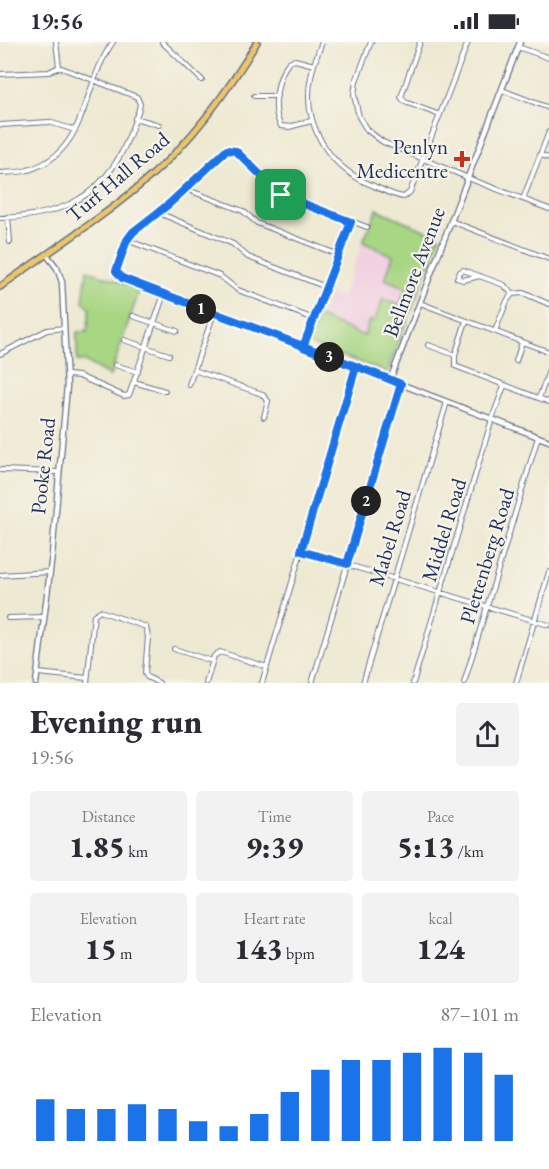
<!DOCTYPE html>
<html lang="en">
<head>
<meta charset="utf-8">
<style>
	:root { --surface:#fff; --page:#f2f2f3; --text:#2b2b33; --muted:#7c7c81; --accent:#1a73e8 }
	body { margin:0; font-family:"EB Garamond",serif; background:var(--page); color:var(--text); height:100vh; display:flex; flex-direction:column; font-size:22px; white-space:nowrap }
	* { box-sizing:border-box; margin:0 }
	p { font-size:20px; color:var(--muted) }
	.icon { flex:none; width:33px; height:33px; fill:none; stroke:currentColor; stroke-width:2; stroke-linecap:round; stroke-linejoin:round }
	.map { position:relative; height:641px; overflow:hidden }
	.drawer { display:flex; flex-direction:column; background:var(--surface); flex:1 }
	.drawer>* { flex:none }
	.pin { position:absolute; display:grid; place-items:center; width:51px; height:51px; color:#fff; margin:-26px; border-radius:12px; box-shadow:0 3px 9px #0006 }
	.km { position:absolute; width:30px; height:30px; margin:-15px; border-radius:50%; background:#222; color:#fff; font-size:16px; line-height:30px; text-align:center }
	.round { display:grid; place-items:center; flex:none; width:63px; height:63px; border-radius:6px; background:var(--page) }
	.summary { display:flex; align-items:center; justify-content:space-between; height:102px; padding:0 30px }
	h1 { font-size:33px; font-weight:800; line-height:45px }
	.metrics { display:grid; grid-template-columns:repeat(3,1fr); gap:9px; height:102px; padding:6px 30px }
	.metrics div { display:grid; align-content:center; border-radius:6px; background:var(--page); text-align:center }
	.metrics b { font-size:30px; font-weight:800 }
	.metrics small { font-size:16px; font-weight:400 }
	.metrics p { font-size:16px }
	.chart { height:168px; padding:12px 30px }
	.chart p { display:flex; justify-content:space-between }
	.chart svg { width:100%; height:108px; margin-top:6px; stroke:var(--accent); stroke-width:6 }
	.status { display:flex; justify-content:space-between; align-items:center; height:42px; padding:0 30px; background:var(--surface); direction:ltr }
	.status svg { height:16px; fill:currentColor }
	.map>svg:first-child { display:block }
</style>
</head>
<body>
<div class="status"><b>19:56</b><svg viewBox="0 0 49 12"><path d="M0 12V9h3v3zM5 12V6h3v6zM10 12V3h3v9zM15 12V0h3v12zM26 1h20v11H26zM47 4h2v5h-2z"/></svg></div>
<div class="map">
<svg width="549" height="641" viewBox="0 0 549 641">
	<rect width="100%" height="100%" fill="#f7f3e8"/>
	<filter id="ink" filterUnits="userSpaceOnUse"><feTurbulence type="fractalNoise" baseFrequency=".0167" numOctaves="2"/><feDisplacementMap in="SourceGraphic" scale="12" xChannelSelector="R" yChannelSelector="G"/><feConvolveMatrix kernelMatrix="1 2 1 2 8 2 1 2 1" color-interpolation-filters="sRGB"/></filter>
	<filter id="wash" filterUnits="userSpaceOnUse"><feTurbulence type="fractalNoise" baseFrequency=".008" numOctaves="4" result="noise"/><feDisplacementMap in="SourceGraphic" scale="24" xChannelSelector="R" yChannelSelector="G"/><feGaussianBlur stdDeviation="1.35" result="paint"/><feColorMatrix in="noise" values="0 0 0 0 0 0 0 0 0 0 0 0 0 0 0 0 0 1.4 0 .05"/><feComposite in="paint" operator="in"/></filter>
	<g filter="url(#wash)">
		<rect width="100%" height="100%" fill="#eee9d2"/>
		<path fill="#f2cfe1" d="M376,166L440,195L386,330L309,302L328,252L342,255Z"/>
		<path fill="#a8d683" stroke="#628270" stroke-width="1.5" d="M377,167L440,195L387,330L309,302L319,275L364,294L369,278L374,280L383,257L400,263L406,246L385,237L393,214L363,200Z
			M87,228L140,247L110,334L86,320L77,319V290H87L90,268L89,265L83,259Z"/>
	</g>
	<g filter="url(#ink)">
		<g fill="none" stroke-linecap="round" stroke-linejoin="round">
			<g stroke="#657087" stroke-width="6">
				<path id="minor" d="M162,0L202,38
					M322,0C318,11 313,23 311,35C301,83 330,127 374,144C383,148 394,154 404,155L410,150L468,0
					M371,0L356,39L354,53L359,75L367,88L383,100L473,138L549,167
					M420,0L401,55L405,60L440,73
					M518,5L549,16
					M0,32L49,30L59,25
					M502,48L549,66
					M254,54H277
					M135,76L159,83
					M311,79L289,85L281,84C271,68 277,34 289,20L295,18L314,23
					M0,83L49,80L75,88
					M541,113L549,116
					M0,131C9,130 19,131 28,128C89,110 81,44 113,0
					M186,147L243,169L257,181L339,213
					M523,157L549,90
					M159,171L233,202L248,215L326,245
					M8,175L10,200
					M0,176C54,174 95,161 122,110C129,96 134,81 139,67L140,62L137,55L59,25L56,0
					M451,179L549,217
					M367,185L281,153L236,109L229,107L169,162L133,190L127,198L116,229L122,236L390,338
					M127,198L220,234L238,248L314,277
					M480,234L463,238L457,236L460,230L463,228L504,243L512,252
					M420,261L549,310
					M214,271L194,328L262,352L268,359L264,375
					M133,274L177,289
					M466,279L455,313V324L549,360
					M495,289L507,259L512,252L523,251L549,262
					M124,298L169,313
					M428,303L455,313
					M303,305L351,180
					M0,312L47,288L64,286
					M516,319L522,300
					M115,323L138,330
					M67,333L79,334L124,354L129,353L164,252
					M134,340L165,349
					M189,343L194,328
					M539,356L549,329
					M0,428L58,430
					M301,509L549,583
					M0,533L50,530
					M8,576L44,575
					M174,607L212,619
					M38,631L87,636
					M87,641L94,573L100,569L146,585L148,595L145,631L147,635L159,641
					M206,641L214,614L220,610L267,625
					M262,641L356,325
					M312,641L401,342
					M363,641L447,360
					M413,641L492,377L504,344
					M464,641L538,395
					M516,641L549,530"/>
			</g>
			<g stroke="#657087" stroke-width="7">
				<path id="tertiary" d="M520,0L390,338L549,399
					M36,641L52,513L67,344L62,240L57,226L47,213"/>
			</g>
			<g stroke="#657087" stroke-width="8">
				<path id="primary" d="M0,245C51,208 105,175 152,133C195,95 228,49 257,0"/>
			</g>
			<use href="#minor" stroke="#fff" stroke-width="4"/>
			<use href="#tertiary" stroke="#fff" stroke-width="4.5"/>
			<use href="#primary" stroke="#ecc669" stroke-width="5"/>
		</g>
	</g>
	<g fill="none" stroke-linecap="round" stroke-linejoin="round" filter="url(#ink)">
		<g stroke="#fff" stroke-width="12">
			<path id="route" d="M281,153L236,109L227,108L169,162L133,190L127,198L116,229L122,236C215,272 309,305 401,342L347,522L301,509L356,325L303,305L351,180L281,153"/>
		</g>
		<use href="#route" stroke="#1a73e8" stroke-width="8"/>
	</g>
	<path fill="#c8321e" stroke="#f7f3e8" stroke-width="2" d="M459 108h6v6h6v6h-6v6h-6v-6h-6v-6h6z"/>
	<g text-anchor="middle" stroke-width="4.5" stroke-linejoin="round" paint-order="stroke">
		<g font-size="21" fill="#1b2f5e" stroke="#f7f3e8" text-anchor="end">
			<text x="448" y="112">Penlyn<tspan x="448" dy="24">Medicentre</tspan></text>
		</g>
		<g font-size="21" fill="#1b2f5e" stroke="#f7f3e8">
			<text transform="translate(118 135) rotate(-40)" y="7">Turf Hall Road</text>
			<text transform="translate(414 230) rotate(-69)" y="7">Bellmore Avenue</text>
			<text transform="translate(43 424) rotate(-84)" y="7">Pooke Road</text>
			<text transform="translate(444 488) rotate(-73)" y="7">Middel Road</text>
			<text transform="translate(390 496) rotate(-73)" y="7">Mabel Road</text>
			<text transform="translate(487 514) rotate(-73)" y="7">Plettenberg Road</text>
		</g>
	</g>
</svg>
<div class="pin" style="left:281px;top:153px;background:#1e9e55"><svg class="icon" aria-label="arrive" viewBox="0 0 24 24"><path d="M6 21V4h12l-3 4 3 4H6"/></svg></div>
<b class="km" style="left:201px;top:267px">1</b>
<b class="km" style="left:366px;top:459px">2</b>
<b class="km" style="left:329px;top:315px">3</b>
</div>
<section class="drawer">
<div class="summary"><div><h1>Evening run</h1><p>19:56</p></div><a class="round"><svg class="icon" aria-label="share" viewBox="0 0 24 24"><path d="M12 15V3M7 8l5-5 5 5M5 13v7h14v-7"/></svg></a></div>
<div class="metrics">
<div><p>Distance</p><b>1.85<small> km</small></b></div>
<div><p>Time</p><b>9:39</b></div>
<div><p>Pace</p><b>5:13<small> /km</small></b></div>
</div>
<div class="metrics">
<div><p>Elevation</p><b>15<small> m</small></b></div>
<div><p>Heart rate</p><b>143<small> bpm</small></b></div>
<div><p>kcal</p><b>124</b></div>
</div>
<div class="chart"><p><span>Elevation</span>87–101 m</p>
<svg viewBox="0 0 160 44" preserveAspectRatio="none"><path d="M5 44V27M15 44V31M25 44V31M35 44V29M45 44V31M55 44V36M65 44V38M75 44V33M85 44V24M95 44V15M105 44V11M115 44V11M125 44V8M135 44V6M145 44V8M155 44V17"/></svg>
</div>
</section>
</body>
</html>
